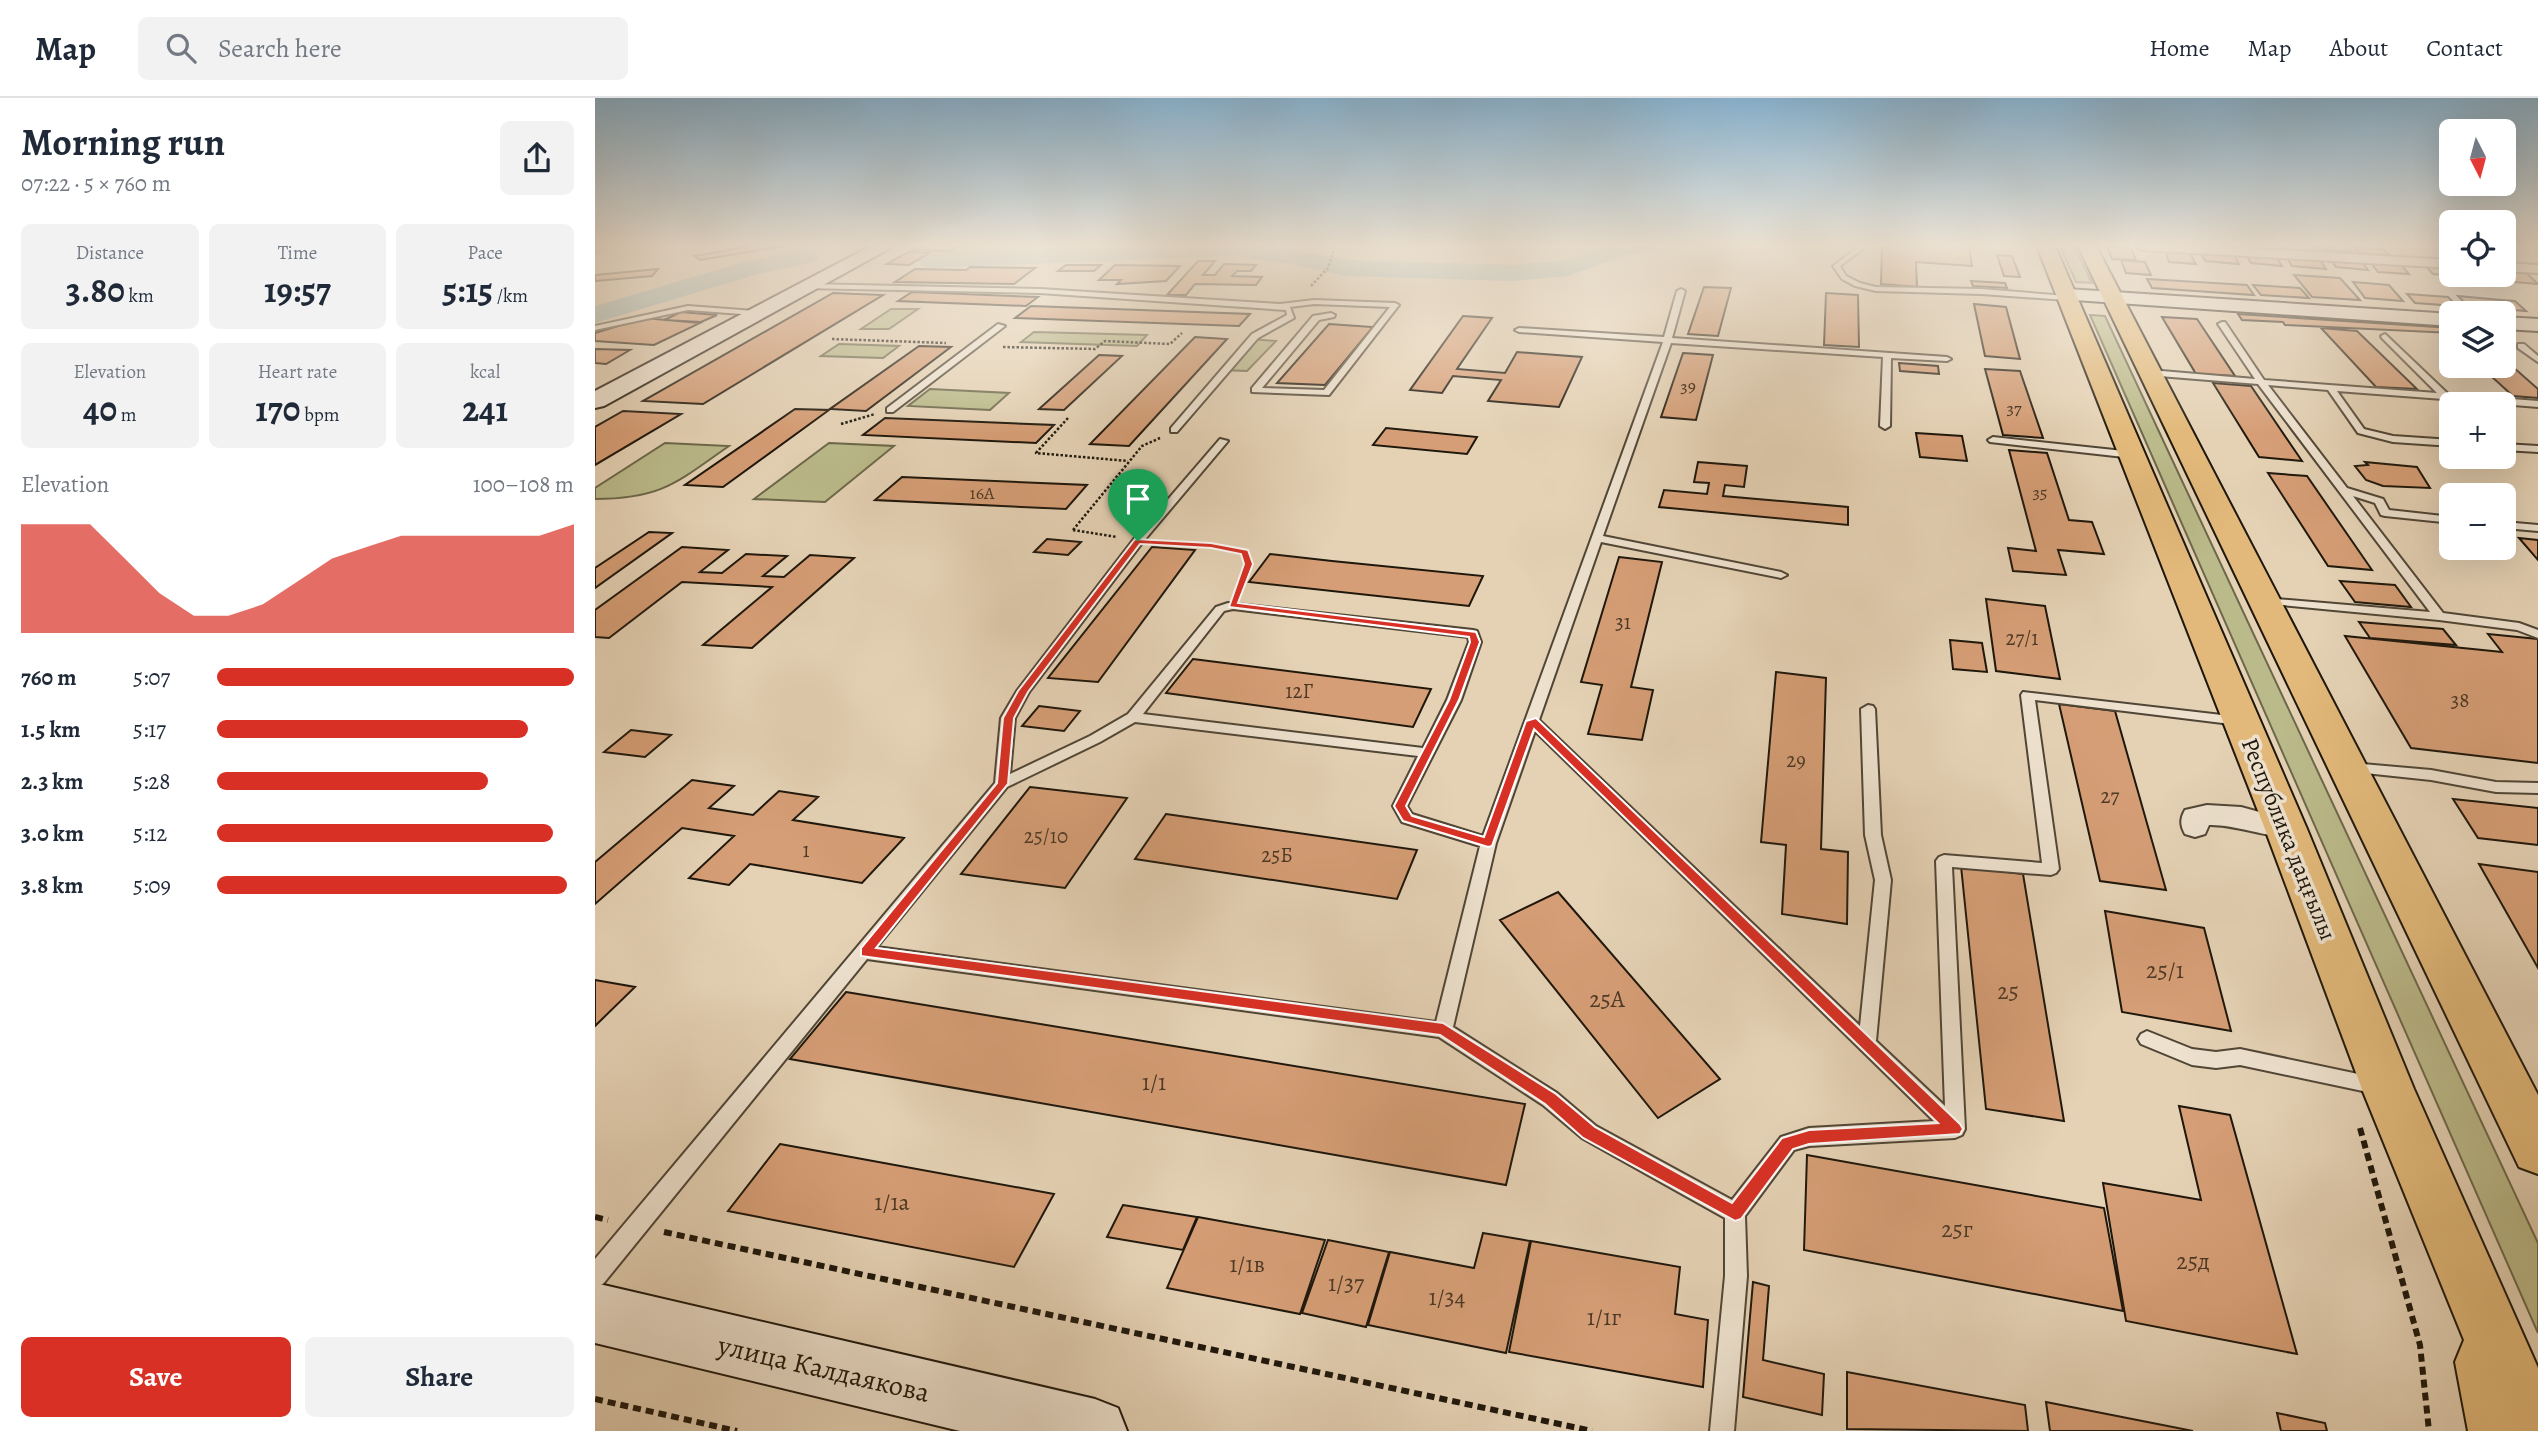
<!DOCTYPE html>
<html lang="en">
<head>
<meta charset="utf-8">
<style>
	:root { --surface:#fff; --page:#f2f2f3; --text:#1f2937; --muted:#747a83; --line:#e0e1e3; --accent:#d93025 }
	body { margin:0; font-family:Alegreya,serif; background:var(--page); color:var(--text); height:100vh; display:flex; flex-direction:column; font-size:26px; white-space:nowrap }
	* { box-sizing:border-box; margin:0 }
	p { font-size:23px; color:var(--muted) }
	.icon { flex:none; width:38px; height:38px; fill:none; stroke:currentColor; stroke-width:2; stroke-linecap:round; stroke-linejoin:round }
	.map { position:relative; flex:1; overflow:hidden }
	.details { display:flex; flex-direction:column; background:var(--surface); width:595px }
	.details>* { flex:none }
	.needle { width:46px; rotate:174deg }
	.tools { position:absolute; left:1844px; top:21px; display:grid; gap:14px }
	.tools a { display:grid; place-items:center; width:77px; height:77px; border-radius:10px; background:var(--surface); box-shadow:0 7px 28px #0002; font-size:35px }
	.pin { position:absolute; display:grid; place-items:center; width:60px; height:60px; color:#fff; margin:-72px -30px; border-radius:50% 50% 50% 0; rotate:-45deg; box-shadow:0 0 7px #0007 }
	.pin .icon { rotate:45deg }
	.round { display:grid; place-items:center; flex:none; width:74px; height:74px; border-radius:10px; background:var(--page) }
	.head { display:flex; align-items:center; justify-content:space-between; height:119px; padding:0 21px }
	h1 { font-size:38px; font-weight:700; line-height:52px }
	.stats { display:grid; grid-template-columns:repeat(3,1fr); gap:10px; height:119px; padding:7px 21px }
	.stats div { display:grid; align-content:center; border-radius:10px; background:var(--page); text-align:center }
	.stats b { font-size:35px; font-weight:700 }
	.stats small { font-size:19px; font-weight:400 }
	.stats p { font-size:19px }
	.chart { height:196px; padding:14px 21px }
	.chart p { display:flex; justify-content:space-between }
	.chart svg { width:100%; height:126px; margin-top:7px; fill:var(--accent); opacity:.7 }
	.cta { display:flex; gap:14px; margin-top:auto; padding:14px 21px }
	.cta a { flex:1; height:80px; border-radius:10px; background:var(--accent); color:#fff; font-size:28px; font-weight:700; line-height:80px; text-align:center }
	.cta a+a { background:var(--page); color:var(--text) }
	ul { padding:0 21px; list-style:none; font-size:23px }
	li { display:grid; grid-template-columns:112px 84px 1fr; align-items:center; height:52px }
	li i { height:18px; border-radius:9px; background:var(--accent) }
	header { display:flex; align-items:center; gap:42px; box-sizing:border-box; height:98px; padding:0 35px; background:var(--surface); border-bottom:2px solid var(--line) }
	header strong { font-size:33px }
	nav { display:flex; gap:38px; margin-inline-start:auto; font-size:24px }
	.search { width:490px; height:63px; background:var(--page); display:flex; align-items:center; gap:18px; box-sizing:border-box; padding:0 24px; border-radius:10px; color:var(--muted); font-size:26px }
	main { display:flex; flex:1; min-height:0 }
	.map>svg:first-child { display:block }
</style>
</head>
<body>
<header>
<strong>Map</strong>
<div class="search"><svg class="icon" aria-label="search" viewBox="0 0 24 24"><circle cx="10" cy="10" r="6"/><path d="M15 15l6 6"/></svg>Search here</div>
<nav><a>Home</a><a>Map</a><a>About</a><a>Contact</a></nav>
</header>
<main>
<section class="details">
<div class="head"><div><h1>Morning run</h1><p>07:22 · 5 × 760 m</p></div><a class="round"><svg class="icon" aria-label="share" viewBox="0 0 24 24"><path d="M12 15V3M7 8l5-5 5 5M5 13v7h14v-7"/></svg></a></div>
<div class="stats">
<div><p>Distance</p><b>3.80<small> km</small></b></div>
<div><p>Time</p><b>19:57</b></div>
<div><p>Pace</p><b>5:15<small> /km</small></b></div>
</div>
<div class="stats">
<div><p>Elevation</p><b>40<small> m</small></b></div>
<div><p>Heart rate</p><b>170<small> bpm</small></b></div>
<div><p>kcal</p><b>241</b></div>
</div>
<div class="chart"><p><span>Elevation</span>100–108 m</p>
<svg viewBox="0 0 160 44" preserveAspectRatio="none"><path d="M0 44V6L10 6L20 6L30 18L40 30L50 38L60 38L70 34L80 26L90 18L100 14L110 10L120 10L130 10L140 10L150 10L160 6V44z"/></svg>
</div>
<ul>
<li><b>760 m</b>5:07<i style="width:100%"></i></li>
<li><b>1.5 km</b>5:17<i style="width:87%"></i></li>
<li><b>2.3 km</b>5:28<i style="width:76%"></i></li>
<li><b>3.0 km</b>5:12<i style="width:94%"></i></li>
<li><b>3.8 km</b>5:09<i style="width:98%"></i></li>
</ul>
<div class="cta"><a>Save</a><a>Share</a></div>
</section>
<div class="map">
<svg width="1943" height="1333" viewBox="0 0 1943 1333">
	<rect width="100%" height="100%" fill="#e5d2b5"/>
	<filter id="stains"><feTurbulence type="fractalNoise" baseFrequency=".00286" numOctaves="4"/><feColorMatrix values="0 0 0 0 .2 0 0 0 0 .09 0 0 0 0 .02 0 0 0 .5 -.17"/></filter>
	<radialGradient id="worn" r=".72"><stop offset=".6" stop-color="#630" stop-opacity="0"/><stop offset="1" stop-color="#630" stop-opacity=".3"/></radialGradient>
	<path fill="#bbba8a" stroke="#6c684b" stroke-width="2" d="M1465,148H1479L1497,185L1481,184Z
		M296,211H323L294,231H266Z
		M1495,217L1510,218L1943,1145V1235Z
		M439,234L552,237L542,248L426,244Z
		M656,241L681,243L652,273L627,272Z
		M244,246L304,248L288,260L226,258Z
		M335,291L414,295L395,312L313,308Z
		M70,345L134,348C82,384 67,401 0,401V390Z
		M234,345L299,348L230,404L159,401Z"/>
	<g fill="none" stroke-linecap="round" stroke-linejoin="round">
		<path fill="#98b6b6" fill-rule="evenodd" d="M514,148H674L751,162L917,167L969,163L1009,148H1059L1056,153L1029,158L973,178L917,183L751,178L695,166L636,158L335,170L326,167L322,162L326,157L335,154Z
			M211,151L220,154L224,159L220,164L163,176L0,225V208L149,164Z"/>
	</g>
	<path fill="#d69e76" stroke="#1e170c" stroke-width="2" d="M155,148H189L105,162L100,158Z
		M324,148H364L354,153L316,152Z
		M1287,148H1374L1377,168L1321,164L1322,189L1286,186Z
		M1512,148L1536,150L1541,162L1517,161Z
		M1687,148H1722L1727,154L1690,151Z
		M1728,148H1752L1757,154L1731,152Z
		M1759,149L1788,151L1794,157L1764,155Z
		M1570,153L1595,155L1601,166L1574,164Z
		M313,154L334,155L314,167L292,166Z
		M1606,155L1639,157L1644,166L1610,163Z
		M1402,157L1417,158L1425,179L1409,178Z
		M1651,157L1682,160L1687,168L1656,165Z
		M1692,160L1725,162L1731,171L1697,168Z
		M1526,162L1550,164L1556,177L1531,175Z
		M1736,162L1767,164L1773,172L1741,169Z
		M603,163H620L608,177H620L629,166L661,167L656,173H642L637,178L667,179L661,187L600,186L591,197H572Z
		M1776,165L1806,167L1814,176L1783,174Z
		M471,167H506L499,173H463Z
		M520,167L585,168L571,183L522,186L526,182H504Z
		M1830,167L1857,170V177L1873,179L1838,176Z
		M375,169L440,170L419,186L300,184L320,171L371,172Z
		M1909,170L1928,172L1943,186L1895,182L1889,177H1909Z
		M63,171L57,178L0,183V177Z
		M1699,177L1745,180L1765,202L1717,199Z
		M1552,181L1652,187L1659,197L1557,190Z
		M1376,183L1410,185L1412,190L1378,188Z
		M1758,184L1794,187L1808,203L1770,200Z
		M1658,187L1705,190L1714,200L1666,197Z
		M1109,189L1136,190L1123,238L1093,236Z
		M317,194L443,199L431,208L303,203Z
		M238,195L288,197L108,306L48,303Z
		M1231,195L1263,197L1264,249L1229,247Z
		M1812,196L1853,199L1862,208L1820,205Z
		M1863,198L1906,202L1917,212L1873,208Z
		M1907,202L1920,203L1931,213L1918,212Z
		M1379,206L1411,209L1425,261L1390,258Z
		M436,208L655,216L644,228L420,220Z
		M86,214L122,217L106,224L69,222Z
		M1643,216L1857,230V235L1690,227L1688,224L1647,222Z
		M868,218L897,220L862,271L910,275L922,254L987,259L964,309L893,303L906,282L858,278L847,295L815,292Z
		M1567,219L1602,221L1640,278L1601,276Z
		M49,220L105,225L59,247L0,243V235Z
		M734,226L778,229L730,287L682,285Z
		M1726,230L1762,233L1822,291L1781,289Z
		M600,239L632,241L534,348L495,346Z
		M324,248L356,249L271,313L235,311Z
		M0,251L35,252L11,266L0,265Z
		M1088,255L1118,257L1101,322L1066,319Z
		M504,257L527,258L469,312L444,311Z
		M1909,261L1943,291V300L1918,298L1885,268H1909Z
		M1304,265L1343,268L1344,276L1305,273Z
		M1390,271L1425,273L1448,340L1408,337Z
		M1618,285L1656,288L1707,363L1664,359Z
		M200,311L234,312L128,389L90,387Z
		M28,313L86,316L0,367V329Z
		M290,320L459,327L441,345L268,337Z
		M791,330L882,339L872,356L778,347Z
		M1321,335L1367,338L1372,363L1325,359Z
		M1414,352L1452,355L1474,422L1497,424L1509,456L1463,452L1471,477L1418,473L1413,450L1441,453Z
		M1103,364L1152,368L1149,389L1130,387L1128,398L1253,409V427L1064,409L1069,392L1112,396L1114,385L1099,384Z
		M1770,364L1822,369L1835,390L1788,388L1771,382L1760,368L1773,367Z
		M1673,375L1712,378L1777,472L1733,468Z
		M307,379L492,387L471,411L280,402Z
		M54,434L77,435L0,490V470Z
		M1924,440L1943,442V462Z
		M452,441L486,444L473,457L439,454Z
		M87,449L133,452L105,474L127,475L151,456L192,458L168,478L189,479L215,457L259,460L157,550L108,547L177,489L87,484L14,540L0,539V512Z
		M557,449L600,452L503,584L453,580Z
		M675,456L737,463L888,478L874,508L654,484Z
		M1024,459L1067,464L1036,589L1058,592L1047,642L993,636L1007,587L986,584Z
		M1745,483L1800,487L1816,509L1760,504Z
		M1391,501L1450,508L1465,581L1401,573Z
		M1764,524L1848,531L1861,547L1775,540Z
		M1893,536L1943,541V665L1816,650L1750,538L1907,554Z
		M1355,542L1387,545L1392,574L1358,571Z
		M598,561L836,591L818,629L571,595Z
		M1181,574L1231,580L1226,751L1253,754L1252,826L1187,816L1191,747L1166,744Z
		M1464,606L1520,613L1571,792L1505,783Z
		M444,608L485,613L469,633L427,628Z
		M36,632L76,637L50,659L9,654Z
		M97,682L139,688L114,710L158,717L184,693L223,699L198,722L309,740L267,785L155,766L134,787L94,780L139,738L87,730L0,806V764Z
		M435,689L532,700L470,790L366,776Z
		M1858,701L1943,710V747L1883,740Z
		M571,716L822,752L802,801L540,761Z
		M1884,766L1943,774V870Z
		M1366,768L1428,776L1469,1023L1391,1011Z
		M963,794L1125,981L1063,1020L905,822Z
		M1510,813L1609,830L1636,933L1527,914Z
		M0,882L40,889L0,928Z
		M251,894L930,1006L911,1087L195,961Z
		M1584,1008L1635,1017L1702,1256L1531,1223L1508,1085L1606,1102Z
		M185,1046L459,1096L419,1169L133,1113Z
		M1212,1057L1509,1110L1528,1213L1209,1152Z
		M528,1107L602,1119L588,1152L512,1139Z
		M603,1119L730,1142L705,1216L572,1190Z
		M888,1135L935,1143L911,1255L773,1227L795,1154L879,1170Z
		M733,1142L794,1154L771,1229L707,1215Z
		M936,1143L1085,1169L1080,1216L1113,1222L1108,1289L914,1254Z
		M1158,1184L1174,1188L1168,1262L1229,1276L1227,1317L1148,1299Z
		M1252,1274L1430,1307L1433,1333L1252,1331Z
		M1451,1304L1598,1333H1455Z
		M1682,1315L1730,1325L1732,1333H1686Z"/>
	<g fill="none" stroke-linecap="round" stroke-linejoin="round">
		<g stroke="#504636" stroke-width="4">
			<path id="lane" d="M1265,148H1272L1245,168L1251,178L1265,185L1281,189L1386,191L1472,198L1476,200L1472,202L1386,196L1281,193L1260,188L1247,181L1238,168Z
				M212,186L445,191L685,206L719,202L800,205L804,207L734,297L657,294V290L718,218L736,215L740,217L739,219L724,222L667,290L729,292L795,209L719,206L695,209L699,220L663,240L582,334H576V330L657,236L692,217L691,212L445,195L209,190Z
				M1086,191L1090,193L1077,240L1352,259L1356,261L1352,263L1296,260L1295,328L1290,331L1285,328L1288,259L1076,245L1008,438L1186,474L1192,477L1186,480L1006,444L944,622L1265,928L1280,782L1270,737L1266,611L1273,607L1278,608L1280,611L1286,737L1296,782L1281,943L1350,1008L1341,763L1344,759L1349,757L1447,765L1426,597L1428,594L1644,619L1651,623L1644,627L1440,602L1464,771L1461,775L1456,777L1357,769L1370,1031L1367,1037L1360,1040L1214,1048L1199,1052L1150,1118L1152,1178L1139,1333H1115L1130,1178V1120L987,1040L948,1007L844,939L272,861L8,1186L0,1189V1161L400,685L406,620L422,593L539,441L625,341L633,343L547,445L434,594L420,620L415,676L495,638L533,616L621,509L633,505L878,532L882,533L886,544L866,602L812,708L817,716L888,738L1068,244L924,234L920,232L924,230L1069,239L1082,193ZM638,511L873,539L874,544L852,602L828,650L548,616L629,513ZM540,624L823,658L798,708L807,724L885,748L841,924L282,849L412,689L505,644ZM940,633L1339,1023L1214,1030L1186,1039L1137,1102L1001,1028L962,995L858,929L901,745Z
				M93,208L160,213L164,215L160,217L93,212L0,232V228Z
				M1627,224H1630L1669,282L1842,295L1787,240L1786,238L1790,236L1853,296L1943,303V309L1857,302L1853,304L1848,301L1742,293L1769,331L1798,338L1857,342V348L1798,344L1763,335L1733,292L1673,287L1752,390L1788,401L1794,412L1857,419V425L1790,418L1786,417L1780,405L1758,398L1848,515L1924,525L1943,532V540L1922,532L1844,522L1666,505L1664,503L1670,500L1835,514L1663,286L1552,277V273L1555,272L1660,281L1623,226Z
				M403,226L410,228L298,314H292V310Z
				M1923,246H1929L1943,258V264L1923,250Z
				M1398,339L1538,354L1543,357L1538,360L1395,344L1393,342Z
				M1909,346L1943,348V354L1909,352Z
				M1909,424L1943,427V433L1909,430Z
				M1756,665L1836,672L1901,684L1943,685V695L1901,694L1836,682L1751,673L1749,670Z
				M1552,933L1597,951L1621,954L1645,951L1782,980L1789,982L1791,988L1789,994L1782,996L1645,967L1621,970L1597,967L1546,946L1543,941L1546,936Z"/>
		</g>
		<g stroke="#504636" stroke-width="4">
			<path id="street" d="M0,148H16L0,153Z
				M1541,148H1610L1857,162V170L1547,152Z
				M1909,165L1943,167V175L1909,173Z
				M1612,707L1646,709L1701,724L1705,731L1701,738C1683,743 1640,726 1614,727L1610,736L1600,739L1590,736C1585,727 1585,721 1590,712Z"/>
		</g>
		<g stroke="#1e170c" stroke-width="4">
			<path id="secondary" d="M276,148H299L9,308L0,310V293Z
				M1472,191L1857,216V228L1465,201L1462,197L1465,193Z
				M1909,219L1943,221V233L1909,231Z
				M0,1185L500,1301L523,1310L532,1333H365L0,1245Z"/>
		</g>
		<g stroke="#1e170c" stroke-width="4">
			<path id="primary" d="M1442,148H1460L1712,731L1819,991L1943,1270V1333H1873L1860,1264L1869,1242L1767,991L1670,731Z
				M1483,148H1501L1943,997V1076L1924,1069Z"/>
		</g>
		<path stroke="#1e170c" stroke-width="2.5" stroke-dasharray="2.5 2" stroke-linecap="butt" d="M716,188L733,170L740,148
			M237,241L351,245
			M408,249L500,251L510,243L575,246L587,235
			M473,320L441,355L533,363
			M246,326L280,316
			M478,432L522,439
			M478,432L547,348L565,340
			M565,444L616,447L649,454"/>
		<path stroke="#1e170c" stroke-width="3.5" stroke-dasharray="4.5 3.5" stroke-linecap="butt" d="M641,452L650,454L653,466L642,494"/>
		<path stroke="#1e170c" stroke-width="6" stroke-dasharray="8 5" stroke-linecap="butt" d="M1765,1030L1825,1247L1834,1333
			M0,1119L13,1122
			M69,1134L997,1333
			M0,1301L142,1333"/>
		<use href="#lane" fill="#eee2cf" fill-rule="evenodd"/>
		<use href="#street" fill="#eee2cf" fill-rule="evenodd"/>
		<use href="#secondary" fill="#eee2cf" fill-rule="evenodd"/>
		<use href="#primary" fill="#e2b97a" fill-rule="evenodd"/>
	</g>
	<linearGradient id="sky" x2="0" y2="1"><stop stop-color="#88b5d4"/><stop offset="0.44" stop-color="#f3ebde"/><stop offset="1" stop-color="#f3ebde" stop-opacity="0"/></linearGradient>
	<rect width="1943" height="335" fill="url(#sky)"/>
	<path fill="#d93025" stroke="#fff" stroke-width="2" fill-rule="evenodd" d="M540,441L616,445L653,452L658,466L643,505L881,534L885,544L864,602L811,708L817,718L889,739L931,623L941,620L1365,1026L1368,1031L1365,1036L1214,1046L1198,1051L1146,1121L1140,1123L988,1040L950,1006L845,937L266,858V850L402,685L408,620L423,593ZM545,446L616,450L646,456L649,466L634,509L874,539L875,544L854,602L799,708L808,723L893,749L897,748L939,631L1343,1025L1214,1032L1187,1040L1137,1105L1000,1029L961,996L848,925L281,850L413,686L419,620L433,594Z"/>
	<g text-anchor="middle" stroke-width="7" stroke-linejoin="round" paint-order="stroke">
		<g font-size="18" fill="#4c3926">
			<text x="1093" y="294">39</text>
			<text x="1419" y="316">37</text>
			<text x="1445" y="400">35</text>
			<text x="387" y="401">16А</text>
		</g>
		<g font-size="21" fill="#4c3926">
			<text x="1028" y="531">31</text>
			<text x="1427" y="547">27/1</text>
			<text x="704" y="600">12Г</text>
			<text x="1865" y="609">38</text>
			<text x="1201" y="669">29</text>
			<text x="1515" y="705">27</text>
			<text x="451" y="745">25/10</text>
			<text x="211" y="759">1</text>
			<text x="682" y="764">25Б</text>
		</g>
		<g font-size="24" fill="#1e170c" stroke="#eee2cf">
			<text transform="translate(1694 741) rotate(68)" y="8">Республика даңғылы</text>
		</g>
		<g font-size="24" fill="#4c3926">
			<text x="1570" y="880">25/1</text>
			<text x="1413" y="901">25</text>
			<text x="1012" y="909">25А</text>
			<text x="559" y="992">1/1</text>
			<text x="297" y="1112">1/1а</text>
			<text x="1362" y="1139">25г</text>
			<text x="1598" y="1171">25д</text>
			<text x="652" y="1174">1/1в</text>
			<text x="751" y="1193">1/37</text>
			<text x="852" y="1207">1/34</text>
			<text x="1009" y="1227">1/1г</text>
		</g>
		<g font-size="28" fill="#1e170c" stroke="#eee2cf">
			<text transform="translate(229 1270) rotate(13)" y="10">улица Калдаякова</text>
		</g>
	</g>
	<rect width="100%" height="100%" filter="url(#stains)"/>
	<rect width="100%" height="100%" fill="url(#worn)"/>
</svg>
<div class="tools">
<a><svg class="needle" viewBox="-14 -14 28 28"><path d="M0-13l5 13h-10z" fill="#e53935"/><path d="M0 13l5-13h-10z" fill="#747a83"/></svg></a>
<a><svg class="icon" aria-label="locate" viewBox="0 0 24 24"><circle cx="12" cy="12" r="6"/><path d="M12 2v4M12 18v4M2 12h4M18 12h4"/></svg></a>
<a><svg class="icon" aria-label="layers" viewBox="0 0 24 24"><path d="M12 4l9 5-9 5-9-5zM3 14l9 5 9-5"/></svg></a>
<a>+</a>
<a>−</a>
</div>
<div class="pin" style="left:543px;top:443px;background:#1e9e55"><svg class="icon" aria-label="arrive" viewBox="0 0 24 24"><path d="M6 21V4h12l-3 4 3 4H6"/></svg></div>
</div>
</main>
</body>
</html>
